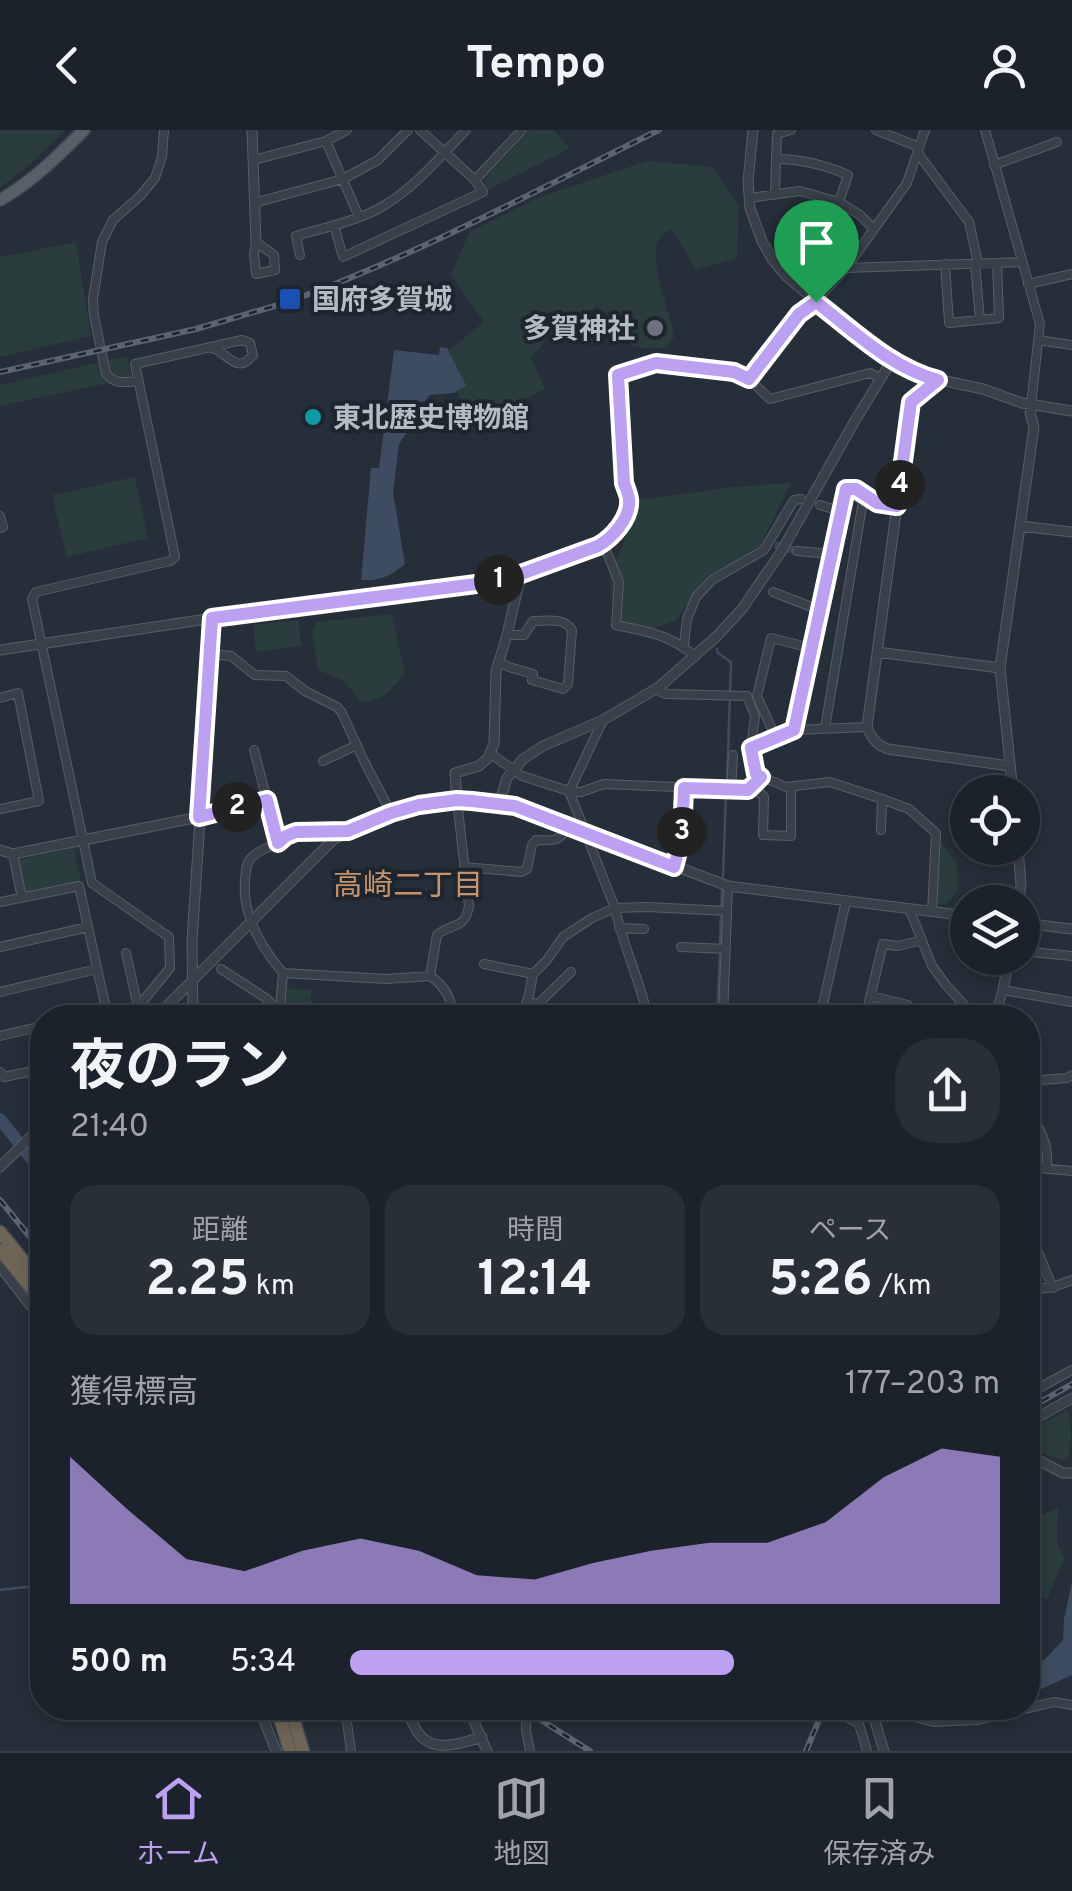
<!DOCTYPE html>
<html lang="ja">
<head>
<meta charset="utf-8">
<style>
	:root { --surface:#1c222b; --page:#292f37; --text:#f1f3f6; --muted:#a0a4a9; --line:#3a3f47; --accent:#bca0f2 }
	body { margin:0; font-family:Overpass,"Noto Sans JP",sans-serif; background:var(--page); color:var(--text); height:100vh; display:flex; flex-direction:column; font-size:38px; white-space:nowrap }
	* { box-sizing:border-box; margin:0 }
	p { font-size:32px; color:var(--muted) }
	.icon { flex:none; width:55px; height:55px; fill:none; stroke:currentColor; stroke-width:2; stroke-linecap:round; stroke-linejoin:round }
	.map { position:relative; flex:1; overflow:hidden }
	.panel { position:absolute; left:30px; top:875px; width:1010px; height:715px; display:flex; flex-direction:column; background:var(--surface); border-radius:40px; box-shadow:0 5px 15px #0003,0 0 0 2px var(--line) }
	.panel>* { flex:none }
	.fabs { position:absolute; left:950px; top:645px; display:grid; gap:20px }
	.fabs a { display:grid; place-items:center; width:90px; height:90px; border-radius:50%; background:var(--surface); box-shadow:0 5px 15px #0003,0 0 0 2px var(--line); font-size:50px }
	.pin { position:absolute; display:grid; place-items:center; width:85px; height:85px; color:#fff; margin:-102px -42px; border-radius:50% 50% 50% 0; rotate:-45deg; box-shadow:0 0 10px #0007 }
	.pin .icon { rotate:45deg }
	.km { position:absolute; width:50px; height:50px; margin:-25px; border-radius:50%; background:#222; color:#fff; font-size:28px; line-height:50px; text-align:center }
	.round { display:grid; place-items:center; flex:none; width:105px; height:105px; border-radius:40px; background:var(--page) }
	.headline { display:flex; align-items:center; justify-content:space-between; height:170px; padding:0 40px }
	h1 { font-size:55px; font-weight:700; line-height:75px }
	.metrics { display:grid; grid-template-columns:repeat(3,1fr); gap:15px; height:170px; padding:10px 40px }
	.metrics div { display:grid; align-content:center; border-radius:25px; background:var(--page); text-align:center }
	.metrics b { font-size:50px; font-weight:700 }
	.metrics small { font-size:28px; font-weight:400 }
	.metrics p { font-size:28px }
	.chart { height:280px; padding:20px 40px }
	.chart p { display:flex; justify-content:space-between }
	.chart svg { width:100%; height:180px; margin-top:10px; fill:var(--accent); opacity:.7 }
	ul { padding:0 40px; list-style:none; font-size:32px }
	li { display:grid; grid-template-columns:160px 120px 1fr; align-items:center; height:75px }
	li i { height:25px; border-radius:12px; background:var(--accent) }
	header { display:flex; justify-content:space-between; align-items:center; height:130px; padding:0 40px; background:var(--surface); font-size:45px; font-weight:700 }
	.dock { display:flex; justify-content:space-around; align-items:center; height:140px; border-top:2px solid var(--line); background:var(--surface); font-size:28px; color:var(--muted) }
	.dock a { display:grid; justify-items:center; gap:5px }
	.dock .selected { color:var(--accent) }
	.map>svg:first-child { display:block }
</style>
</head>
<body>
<header><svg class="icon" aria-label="back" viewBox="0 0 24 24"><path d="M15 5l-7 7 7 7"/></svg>Tempo<svg class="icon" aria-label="person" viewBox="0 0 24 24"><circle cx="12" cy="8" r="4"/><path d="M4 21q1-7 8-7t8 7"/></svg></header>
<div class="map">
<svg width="1072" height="1621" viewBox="0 0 1072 1621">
	<rect width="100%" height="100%" fill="#262e39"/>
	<path fill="#2a3c3c" d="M0,0H65L29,35L0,58Z
		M530,0H554L570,18L486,61L484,49Z
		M647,31L713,37L739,77L737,128L696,140L672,99C666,102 663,103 659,109C647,128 671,184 674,207L667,217L649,219L630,215L612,187L597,177L558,197L531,227L545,259L472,293L440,227L484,192L451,145L469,102L537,68Z
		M76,112L91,206L0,227V127Z
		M127,226L132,248L0,276V255Z
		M135,347L148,408L67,427L52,365Z
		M791,353L753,431L707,446L675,491L638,504L621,496L611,466L609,441L620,422L637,370L733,357Z
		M392,484L405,544L384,566L362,573L343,550L318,540L312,502L316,492Z
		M298,490L302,516L256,522L253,495Z
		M940,710L957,733L958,761L945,775L937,774Z
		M74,718L81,751L28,763L25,761L18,730Z
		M285,858L312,860L310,870L316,874L314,883L310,887H281Z
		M1068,1280C1072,1297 1072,1314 1067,1330L1051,1327L1028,1314L1029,1300Z
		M1058,1378L1057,1414L1065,1428L1047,1469L1028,1458V1390Z"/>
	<path fill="#3d4c60" d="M440,217L447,218L466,255L454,263L430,265L425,271L414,273L408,301L399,314L393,362L405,434C391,446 380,451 361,450L371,338H379L394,220L439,225Z
		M1072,1452V1545L1028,1565V1537L1045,1529L1063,1510L1064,1489Z"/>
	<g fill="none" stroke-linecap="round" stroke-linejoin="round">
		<path stroke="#3d4c60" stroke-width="2.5" d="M717,519L718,523L731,532L727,654
			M723,747L726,662
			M720,813L722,760
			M717,888L720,824
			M0,1460L42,1455"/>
		<path stroke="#3d4c60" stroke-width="12" d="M0,989L42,1042"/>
		<path stroke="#3b434e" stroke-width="8" stroke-dasharray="8 4" stroke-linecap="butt" d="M775,415L797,421"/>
		<g stroke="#575e67" stroke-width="10">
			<path id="minor" d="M876,0L919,17
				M985,0L1040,194L1031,275
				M326,11L359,87
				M917,22L969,92L978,133
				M776,29L777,4L791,0
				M254,30L326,11L347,0
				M994,35L1057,12
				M475,50L522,0
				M749,68L800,61L839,72L848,45C825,35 802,29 776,29L775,64
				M839,72L860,85L873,98
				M254,73L343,49L378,30L408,0
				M334,95L343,127L483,62L475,50L420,0
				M256,112L274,125L275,140L256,144L254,124Z
				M300,125L296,106C323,98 353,92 378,79C413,60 439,28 466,0
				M975,133L980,190
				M945,134L949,193L999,188L997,133
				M846,138L1022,132
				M1028,154L1072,144
				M1038,210L1072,215
				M749,249L799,184L816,171L846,138L907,53L925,0
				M138,251C125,252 114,255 106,243L94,186L93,169L102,112L113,90L140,66L155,48L162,27L164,0
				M820,375L840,381
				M0,386L3,397L0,398
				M603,413L619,452L616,495C645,501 673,505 695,527
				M797,421L831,424
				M521,444L598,417C612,408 631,388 629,369C629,366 625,355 623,353L618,245L656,233L734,241L749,249L770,269L870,243L880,248
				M773,462L819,480L794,600
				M819,480L846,359H856L877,373L897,376
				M684,515L687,489L696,467L712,450L764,420L794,370L801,369
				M210,524L231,526L255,545L286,546L305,561L337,577L342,583L363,629L391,683
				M498,532L509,537L533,544L532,550L563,559L568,554L572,500C564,487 547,491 533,491L524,505H507
				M659,557L661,562L667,564L747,566L755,586L751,618
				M0,568L18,563L39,671L0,679
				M603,590L569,662H581L604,654L748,660L761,647
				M867,597L794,600L751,618L756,644L786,657L830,652L882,669L909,679L936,703L932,782
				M825,598L863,371L846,359
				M776,608L757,566L771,508L811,518
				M254,620L278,713C297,697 324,700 348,701
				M491,624L522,646L569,661L615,778C623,816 640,850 648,888
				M323,631L357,615
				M752,656L764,667L763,705L791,706V657
				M731,660L733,625
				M199,687L267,670
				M881,700L882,669
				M278,713C269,717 257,721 251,728C245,735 246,743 245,751C242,786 261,817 283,843L386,849L430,846
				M13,724L22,768
				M464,737L521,742L527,739L532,715L536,710C552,711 561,712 568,696
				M674,737L682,707L684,658
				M0,772L79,756L108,888
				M909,778L932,836L946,855L976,888
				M619,798L644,799
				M0,817L88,797
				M681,817L726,819
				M1022,821L1072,826
				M126,823L138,877
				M484,834L533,844
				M221,839L267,869L278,881
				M0,862L97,839
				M871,866L908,875L905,888
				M527,872L538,874L571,842
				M81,888L107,882
				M129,888L170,838L169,807L92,753L32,469L36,462L170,431L175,427L135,234L242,210L250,213L253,225C237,246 228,222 210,217
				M279,888L283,843
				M452,888C453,869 445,856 430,846L437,805C451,793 465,800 469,776L457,670
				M507,888L521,887L529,865L533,844L547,830L563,807L592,788L615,778L647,777L727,781
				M723,888L728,756
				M820,888L846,771
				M865,888L883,814L898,816L922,810
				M994,888L1003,860L1072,872
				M0,906L42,896
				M0,942L4,947L42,939
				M1028,951L1067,948L1072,945
				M1028,995H1037C1046,1011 1048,1021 1047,1039
				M1028,1037L1072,1041
				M1028,1098L1053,1158
				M0,1137L42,1191
				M1028,1157C1044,1161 1057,1156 1072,1150
				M1028,1264L1072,1240
				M345,1578L351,1621
				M527,1578L526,1601L530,1621
				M832,1578L859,1594L867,1621
				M881,1578L934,1592L978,1590L1054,1572L1072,1575"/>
		</g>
		<g stroke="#575e67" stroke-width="11">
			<path id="tertiary" d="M252,0L256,112
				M753,0L748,52L750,78L762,111L772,129L786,146L816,171L905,238L922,246L983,259L1022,273L1072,281
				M938,250L911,272L867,597C872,609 877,615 888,619L1010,636
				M1020,396L1072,402
				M0,520L227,486L476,454L521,444L507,505L496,541L494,614L488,628L479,636L455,643L457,670
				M877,522L1000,538
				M1013,662L1000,538L1034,297L1030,283L1031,275
				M499,674L507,648L523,629L543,616L603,590L659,557L717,506L742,479L781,422L853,294L892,230
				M1018,718L1021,755L1018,772
				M0,720L13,724L199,687
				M1022,793L1072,799
				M1003,860L1009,828
				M155,888L334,709L391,683L419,675L457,670L488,672L523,679L728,756L968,786
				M193,888L192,812L213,488
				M0,1037L42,996
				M1028,1293L1072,1268
				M1028,1325L1063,1343H1072
				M259,1578L276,1621
				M407,1578C420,1621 438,1621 482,1607
				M468,1578L487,1621
				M871,1578L884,1621"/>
		</g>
		<g stroke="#424952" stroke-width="14">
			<path id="primary" d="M0,70C32,52 58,26 84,0"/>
		</g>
		<g stroke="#444b54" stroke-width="15">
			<path id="motorway" d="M0,1102L42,1154
				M0,1120L42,1171
				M277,1578L290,1621
				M290,1578L303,1621"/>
		</g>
		<use href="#minor" stroke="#39404a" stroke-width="8"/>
		<use href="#tertiary" stroke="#39404a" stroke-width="9"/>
		<use href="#primary" stroke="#575f69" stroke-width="11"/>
		<use href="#motorway" stroke="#6f6557" stroke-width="12"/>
		<g stroke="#5b6470" stroke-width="6">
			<path id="rail" d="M296,169C421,123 539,59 659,0
				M0,242L196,199L285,173
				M0,1070L42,1122
				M1028,1279L1072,1254
				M522,1578L590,1621
				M806,1621L824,1578"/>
		</g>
		<use href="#rail" stroke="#1e252e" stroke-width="2.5" stroke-dasharray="8" stroke-linecap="butt"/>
	</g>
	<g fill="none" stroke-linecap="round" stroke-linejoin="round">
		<g stroke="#fff" stroke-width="20">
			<path id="route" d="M816,172C854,201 891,238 938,250L911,272L897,376L877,373L856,359H846L794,600L751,618L756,644L761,647L748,660L684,658L682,707L674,737L515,676L472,671L457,670L419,675L391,683L348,701L296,702L286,706L278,713L267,670L199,687L212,488L476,454L521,444L598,416C612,408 631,388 629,369C629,366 625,356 624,353L618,245L656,233L734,242L749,249L799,184Z"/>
		</g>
		<use href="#route" stroke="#bca0f2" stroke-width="12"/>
	</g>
	<rect fill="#1a4fb4" stroke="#1e252e" stroke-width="4" x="278" y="157" width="24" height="24" rx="5"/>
	<circle fill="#6b7280" stroke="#1e252e" stroke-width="4" cx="655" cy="198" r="10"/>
	<circle fill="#0f9aa8" stroke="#1e252e" stroke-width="4" cx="313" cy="287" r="10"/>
	<g text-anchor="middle" stroke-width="8" stroke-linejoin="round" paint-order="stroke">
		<g font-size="28" font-weight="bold" fill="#b4bbc5" stroke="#1e252e" text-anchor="start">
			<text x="312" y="179">国府多賀城</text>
			<text x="635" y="208" text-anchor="end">多賀神社</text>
			<text x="333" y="297">東北歴史博物館</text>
		</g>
		<g font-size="30" fill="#c7936d" stroke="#1e252e">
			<text x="408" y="765">高崎二丁目</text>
		</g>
	</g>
</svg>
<div class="fabs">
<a><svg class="icon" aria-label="locate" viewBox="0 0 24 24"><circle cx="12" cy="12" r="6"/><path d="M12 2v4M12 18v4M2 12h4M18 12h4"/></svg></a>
<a><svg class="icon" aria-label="layers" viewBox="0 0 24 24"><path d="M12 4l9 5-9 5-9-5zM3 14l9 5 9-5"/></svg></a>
</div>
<div class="pin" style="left:816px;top:172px;background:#1e9e55"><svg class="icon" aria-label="arrive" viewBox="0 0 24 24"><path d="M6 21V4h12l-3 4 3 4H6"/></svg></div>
<b class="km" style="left:499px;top:450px">1</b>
<b class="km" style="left:237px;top:677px">2</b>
<b class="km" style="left:682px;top:702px">3</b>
<b class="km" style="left:900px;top:355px">4</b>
<section class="panel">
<div class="headline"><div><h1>夜のラン</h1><p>21:40</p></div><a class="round"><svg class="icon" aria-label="share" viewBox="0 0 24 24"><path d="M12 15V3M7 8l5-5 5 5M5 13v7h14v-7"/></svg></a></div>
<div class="metrics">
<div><p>距離</p><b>2.25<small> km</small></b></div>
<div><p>時間</p><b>12:14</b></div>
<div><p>ペース</p><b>5:26<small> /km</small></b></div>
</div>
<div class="chart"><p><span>獲得標高</span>177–203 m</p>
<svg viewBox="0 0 160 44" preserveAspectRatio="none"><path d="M0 44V8L10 21L20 33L30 36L40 31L50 28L60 31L70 37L80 38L90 34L100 31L110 29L120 29L130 24L140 13L150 6L160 8V44z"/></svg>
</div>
<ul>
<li><b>500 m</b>5:34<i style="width:59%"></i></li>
</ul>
</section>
</div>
<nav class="dock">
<a class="selected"><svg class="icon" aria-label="home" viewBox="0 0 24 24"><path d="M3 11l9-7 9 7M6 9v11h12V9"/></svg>ホーム</a>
<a><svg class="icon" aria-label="map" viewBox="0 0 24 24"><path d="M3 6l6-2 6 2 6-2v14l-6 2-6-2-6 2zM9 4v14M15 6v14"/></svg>地図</a>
<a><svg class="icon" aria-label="saved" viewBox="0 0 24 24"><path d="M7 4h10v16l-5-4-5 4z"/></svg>保存済み</a>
</nav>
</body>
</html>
